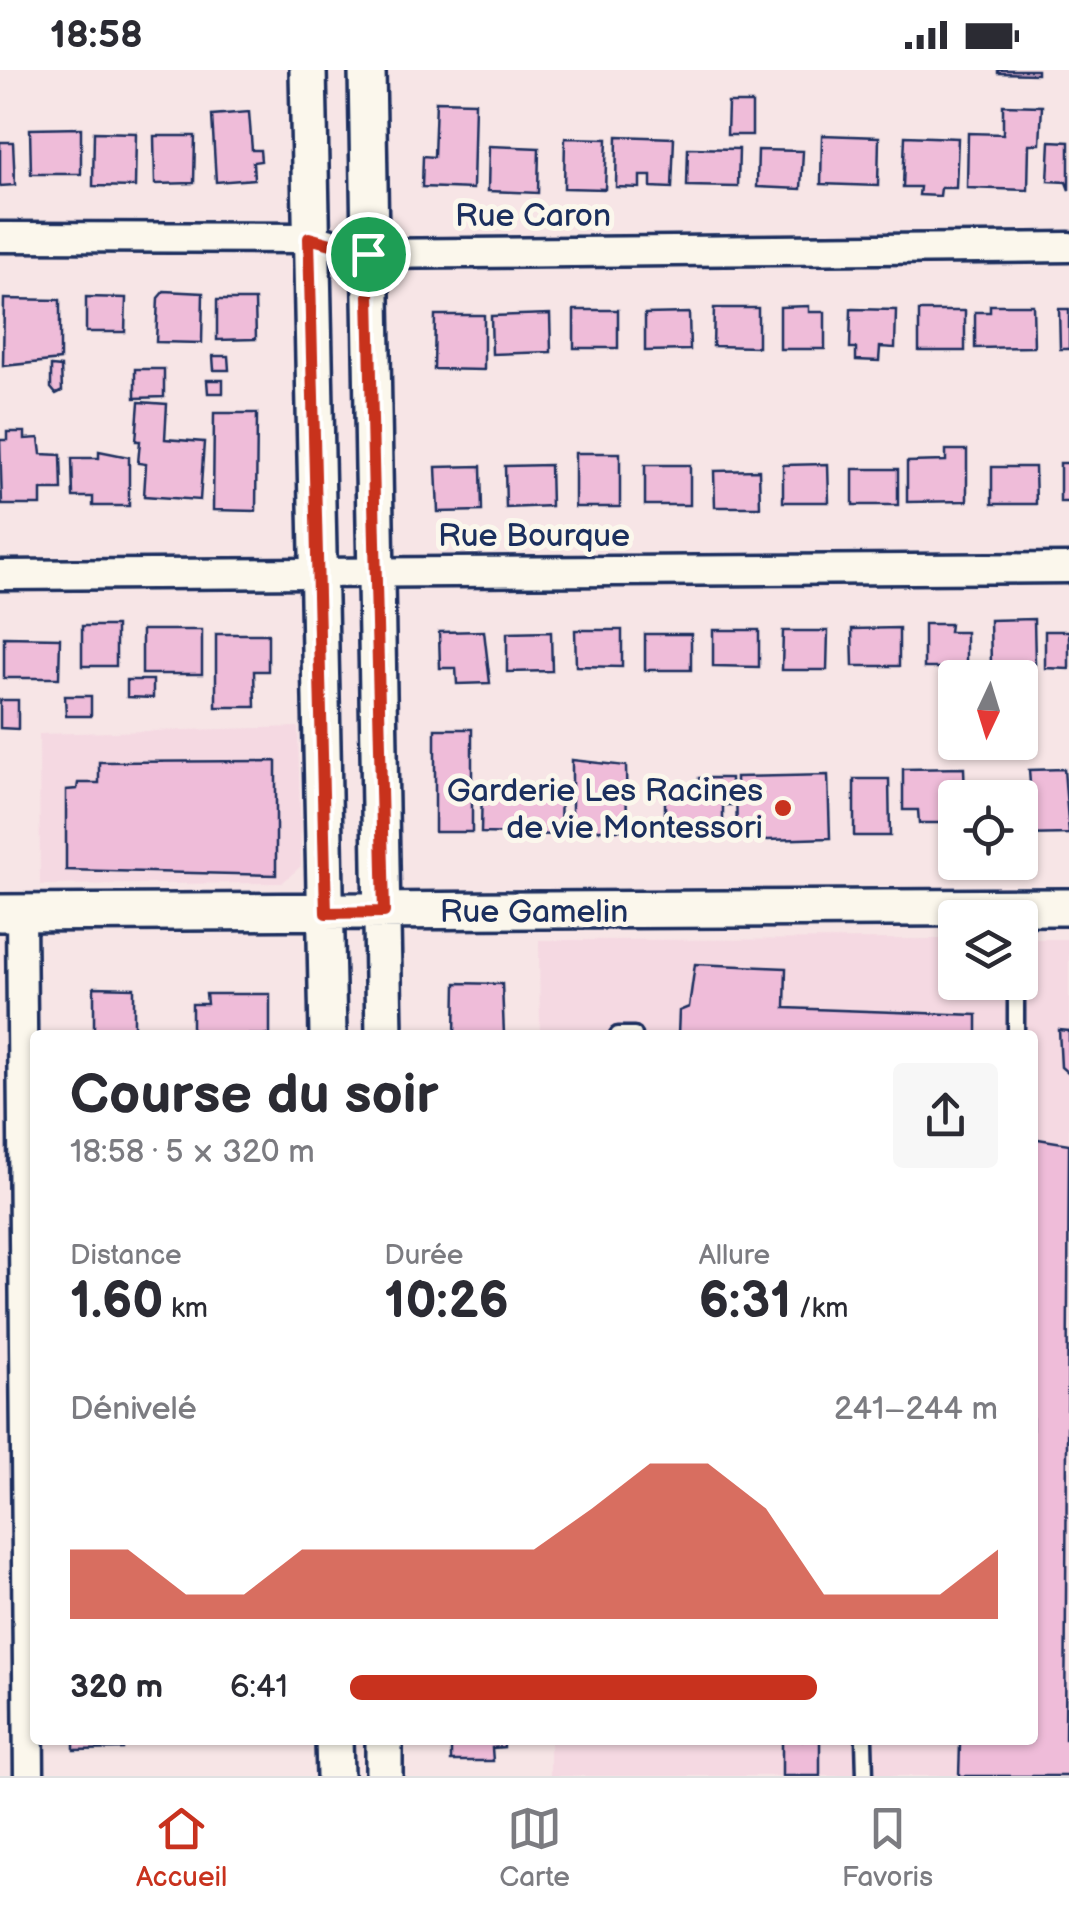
<!DOCTYPE html>
<html lang="fr">
<head>
<meta charset="utf-8">
<style>
	:root { --surface:#fff; --page:#f7f7f7; --text:#2b2b33; --muted:#7c7c81; --line:#e1e1e2; --accent:#c8321e }
	body { margin:0; font-family:"Balsamiq Sans",sans-serif; background:var(--page); color:var(--text); height:100vh; display:flex; flex-direction:column; font-size:38px; white-space:nowrap }
	* { box-sizing:border-box; margin:0 }
	p { font-size:32px; color:var(--muted) }
	.icon { flex:none; width:55px; height:55px; fill:none; stroke:currentColor; stroke-width:2; stroke-linecap:round; stroke-linejoin:round }
	.map { position:relative; flex:1; overflow:hidden }
	.side { position:absolute; left:30px; top:960px; width:1008px; height:715px; display:flex; flex-direction:column; background:var(--surface); border-radius:10px; box-shadow:0 2px 8px #0004 }
	.side>* { flex:none }
	.needle { width:65px; rotate:184deg }
	.fabs { position:absolute; left:938px; top:590px; display:grid; gap:20px }
	.fabs a { display:grid; place-items:center; width:100px; height:100px; border-radius:10px; background:var(--surface); box-shadow:0 2px 8px #0004; font-size:50px }
	.pin { position:absolute; display:grid; place-items:center; width:85px; height:85px; color:#fff; margin:-42px; border:5px solid #fff; border-radius:50%; box-shadow:0 2px 10px #0007 }
	.round { display:grid; place-items:center; flex:none; width:105px; height:105px; border-radius:10px; background:var(--page) }
	.summary { display:flex; align-items:center; justify-content:space-between; height:170px; padding:0 40px }
	h1 { font-size:55px; font-weight:700; line-height:75px }
	.stats { display:grid; grid-template-columns:repeat(3,1fr); gap:15px; height:170px; padding:10px 40px }
	.stats div { display:grid; align-content:center }
	.stats b { font-size:50px; font-weight:700 }
	.stats small { font-size:28px; font-weight:400 }
	.stats p { font-size:28px }
	.chart { height:280px; padding:20px 40px }
	.chart p { display:flex; justify-content:space-between }
	.chart svg { width:100%; height:180px; margin-top:10px; fill:var(--accent); opacity:.7 }
	ul { padding:0 40px; list-style:none; font-size:32px }
	li { display:grid; grid-template-columns:160px 120px 1fr; align-items:center; height:75px }
	li i { height:25px; border-radius:12px; background:var(--accent) }
	.status { display:flex; justify-content:space-between; align-items:center; height:70px; padding:0 50px; background:var(--surface); direction:ltr }
	.status svg { height:28px; fill:currentColor }
	.menu { display:flex; justify-content:space-around; align-items:center; height:140px; border-top:2px solid var(--line); background:var(--surface); font-size:28px; color:var(--muted) }
	.menu a { display:grid; justify-items:center; gap:5px }
	.menu .active { color:var(--accent) }
	.map>svg:first-child { display:block }
</style>
</head>
<body>
<div class="status"><b>18:58</b><svg viewBox="0 0 49 12"><path d="M0 12V9h3v3zM5 12V6h3v6zM10 12V3h3v9zM15 12V0h3v12zM26 1h20v11H26zM47 4h2v5h-2z"/></svg></div>
<div class="map">
<svg width="1069" height="1706" viewBox="0 0 1069 1706">
	<rect width="100%" height="100%" fill="#f7e5e6"/>
	<filter id="ink" filterUnits="userSpaceOnUse"><feTurbulence type="fractalNoise" baseFrequency=".01" numOctaves="2"/><feDisplacementMap in="SourceGraphic" scale="20" xChannelSelector="R" yChannelSelector="G"/><feConvolveMatrix kernelMatrix="1 2 1 2 8 2 1 2 1" color-interpolation-filters="sRGB"/></filter>
	<g filter="url(#ink)">
		<path fill="#f5d9e2" d="M298,657L301,796L282,813L40,815L39,664Z
			M955,869V912H1020V869H1069V1706H550V1670H1032V965H540L539,870Z"/>
		<path fill="#efbcd9" stroke="#1b2f5e" stroke-width="2.5" d="M998,0H1037V4L998,3Z
			M436,31L475,32L473,119L422,117L423,86L434,87Z
			M728,33H752V65H727Z
			M1003,35L1042,36L1040,74H1029L1028,120L967,118L968,63L1003,64Z
			M249,42L252,80H260L261,91L253,92L254,109L216,112L212,45Z
			M81,58V104H31L30,59Z
			M94,62L136,63L135,117L93,116Z
			M822,65L879,67L878,116L821,114Z
			M154,66H195L194,113L155,114Z
			M617,66L674,68L672,118L651,117V106H640V118L616,117Z
			M905,66L958,68L956,118H941L940,126L919,125L920,117H903Z
			M565,68L607,69L605,119L564,118Z
			M1050,71L1069,72V120L1066,112L1048,111Z
			M0,72H13L15,115L0,116Z
			M489,76L539,78L538,123L488,121Z
			M688,78L739,79L738,117L687,116Z
			M758,80L803,81L801,119L757,117Z
			M164,221L203,223L202,273L156,272L158,228Z
			M86,227L126,228L125,262H86Z
			M4,229L60,230V290L3,296Z
			M217,230H255L256,269L217,270Z
			M990,235H1033L1034,277L975,278V242H990Z
			M809,236V242H825V279H780V237Z
			M714,238H758V277L713,276Z
			M851,239L896,240L895,278L880,277L879,291L856,290V278H850Z
			M1059,239H1069V279H1060Z
			M574,240H618V278H574Z
			M919,241H965V281H919Z
			M689,243L690,280L645,281V244Z
			M550,244L551,282L492,284L491,246Z
			M435,245H484V300L434,299Z
			M213,286H228L229,300H214Z
			M51,296L61,297L62,321L56,324L51,318Z
			M135,299H164V327L135,328Z
			M207,310H223V323H208Z
			M139,332L167,334L165,369L204,372L200,430L144,426L146,394L138,393L140,371H136Z
			M214,343H257L256,441L213,440Z
			M7,362H25V369L39,368L41,384L61,385L62,420H41V435H2L0,370H7Z
			M946,380H967V431L907,432V392L946,391Z
			M99,381L129,387V436H93V427H73L72,388H99Z
			M575,383H620V437H575Z
			M1060,393H1069V432H1060Z
			M828,394L829,432H783V395Z
			M550,395L551,436L506,438L505,396Z
			M645,395H690V435H645Z
			M481,396L482,441L438,442L436,397Z
			M992,397H1035L1036,434H992Z
			M853,399H898V435H853Z
			M759,400L760,437H715L714,401Z
			M1034,549L1035,594L991,595L990,550Z
			M924,554H950L949,562H966V598H924Z
			M82,556H116V596H82Z
			M899,558V596H853L852,559Z
			M142,560H202V604H142Z
			M575,560H622V597L576,596Z
			M713,560H759V597L713,596Z
			M484,561L490,613L457,614L456,598H440L439,562Z
			M783,561H828L827,600H782Z
			M1045,561H1069V599L1045,598Z
			M551,562L552,601L507,602V563Z
			M216,564H268V601H254L255,637H216Z
			M645,564H691V600H645Z
			M4,567L60,568L59,608H4Z
			M127,610H153V628L127,627Z
			M65,626H91V646H66Z
			M0,630H18V659L0,658Z
			M435,659H472V762H435Z
			M572,690L626,696L627,760H572Z
			M276,691V805L66,800V720L77,719L78,713H99V692Z
			M964,698L965,728H955V753H919L918,740H903V699Z
			M1064,699L1069,764L1020,765V728H1015V714H1030L1029,700Z
			M828,705L830,768L737,771L736,707Z
			M699,708H731V735H723V764H665V724H699Z
			M854,709H889L890,766H854Z
			M482,714L561,715L560,765L481,763Z
			M695,894L786,898L785,938L977,945V965H678L679,941L689,937Z
			M456,913L502,914L504,965H455Z
			M94,917L134,918V965H94Z
			M206,924H270V965H192V934H207Z
			M1059,960L1069,961V1004L1061,997Z
			M1032,1068L1069,1074L1065,1669H1069V1706H959L960,1674L919,1670H1032Z
			M74,1670H123V1679L74,1680Z
			M451,1670H504V1677L492,1678L493,1691H451Z
			M782,1670H820V1706H782Z"/>
		<g fill="none" stroke-linecap="round" stroke-linejoin="round">
			<g stroke="#1b2f5e" stroke-width="21">
				<path id="service" d="M1016,912V965
					M618,965H634
					M864,1670L865,1706"/>
			</g>
			<g stroke="#1b2f5e" stroke-width="35">
				<path id="minor" d="M0,167L309,168L368,184L1069,177
					M0,505L1069,498
					M21,843L29,1706"/>
			</g>
			<g stroke="#1b2f5e" stroke-width="42">
				<path id="tertiary" d="M308,0L328,965
					M367,0L384,965
					M0,843L1069,837
					M334,1670L335,1706
					M384,1706V1670"/>
			</g>
			<use href="#service" stroke="#fbf7ec" stroke-width="14"/>
			<use href="#minor" stroke="#fbf7ec" stroke-width="28"/>
			<use href="#tertiary" stroke="#fbf7ec" stroke-width="35"/>
		</g>
	</g>
	<g fill="none" stroke-linecap="round" stroke-linejoin="round" filter="url(#ink)">
		<g stroke="#fff" stroke-width="20">
			<path id="route" d="M309,168L368,184L384,842L326,843Z"/>
		</g>
		<use href="#route" stroke="#c8321e" stroke-width="12"/>
	</g>
	<circle fill="#c8321e" stroke="#fbf7ec" stroke-width="4" cx="783" cy="738" r="10"/>
	<g text-anchor="middle" stroke-width="10" stroke-linejoin="round" paint-order="stroke">
		<g font-size="32" fill="#1b2f5e" stroke="#fbf7ec">
			<text x="533" y="156">Rue Caron</text>
			<text x="534" y="476">Rue Bourque</text>
			<text x="534" y="852">Rue Gamelin</text>
		</g>
		<g font-size="32" fill="#1b2f5e" stroke="#fbf7ec" text-anchor="end">
			<text x="763" y="731">Garderie Les Racines<tspan x="763" dy="37">de vie Montessori</tspan></text>
		</g>
	</g>
</svg>
<div class="fabs">
<a><svg class="needle" viewBox="-14 -14 28 28"><path d="M0-13l5 13h-10z" fill="#e53935"/><path d="M0 13l5-13h-10z" fill="#7c7c81"/></svg></a>
<a><svg class="icon" aria-label="locate" viewBox="0 0 24 24"><circle cx="12" cy="12" r="6"/><path d="M12 2v4M12 18v4M2 12h4M18 12h4"/></svg></a>
<a><svg class="icon" aria-label="layers" viewBox="0 0 24 24"><path d="M12 4l9 5-9 5-9-5zM3 14l9 5 9-5"/></svg></a>
</div>
<div class="pin" style="left:368px;top:184px;background:#1e9e55"><svg class="icon" aria-label="arrive" viewBox="0 0 24 24"><path d="M6 21V4h12l-3 4 3 4H6"/></svg></div>
<section class="side">
<div class="summary"><div><h1>Course du soir</h1><p>18:58 · 5 × 320 m</p></div><a class="round"><svg class="icon" aria-label="share" viewBox="0 0 24 24"><path d="M12 15V3M7 8l5-5 5 5M5 13v7h14v-7"/></svg></a></div>
<div class="stats">
<div><p>Distance</p><b>1.60<small> km</small></b></div>
<div><p>Durée</p><b>10:26</b></div>
<div><p>Allure</p><b>6:31<small> /km</small></b></div>
</div>
<div class="chart"><p><span>Dénivelé</span>241–244 m</p>
<svg viewBox="0 0 160 44" preserveAspectRatio="none"><path d="M0 44V27L10 27L20 38L30 38L40 27L50 27L60 27L70 27L80 27L90 17L100 6L110 6L120 17L130 38L140 38L150 38L160 27V44z"/></svg>
</div>
<ul>
<li><b>320 m</b>6:41<i style="width:72%"></i></li>
</ul>
</section>
</div>
<nav class="menu">
<a class="active"><svg class="icon" aria-label="home" viewBox="0 0 24 24"><path d="M3 11l9-7 9 7M6 9v11h12V9"/></svg>Accueil</a>
<a><svg class="icon" aria-label="map" viewBox="0 0 24 24"><path d="M3 6l6-2 6 2 6-2v14l-6 2-6-2-6 2zM9 4v14M15 6v14"/></svg>Carte</a>
<a><svg class="icon" aria-label="saved" viewBox="0 0 24 24"><path d="M7 4h10v16l-5-4-5 4z"/></svg>Favoris</a>
</nav>
</body>
</html>
